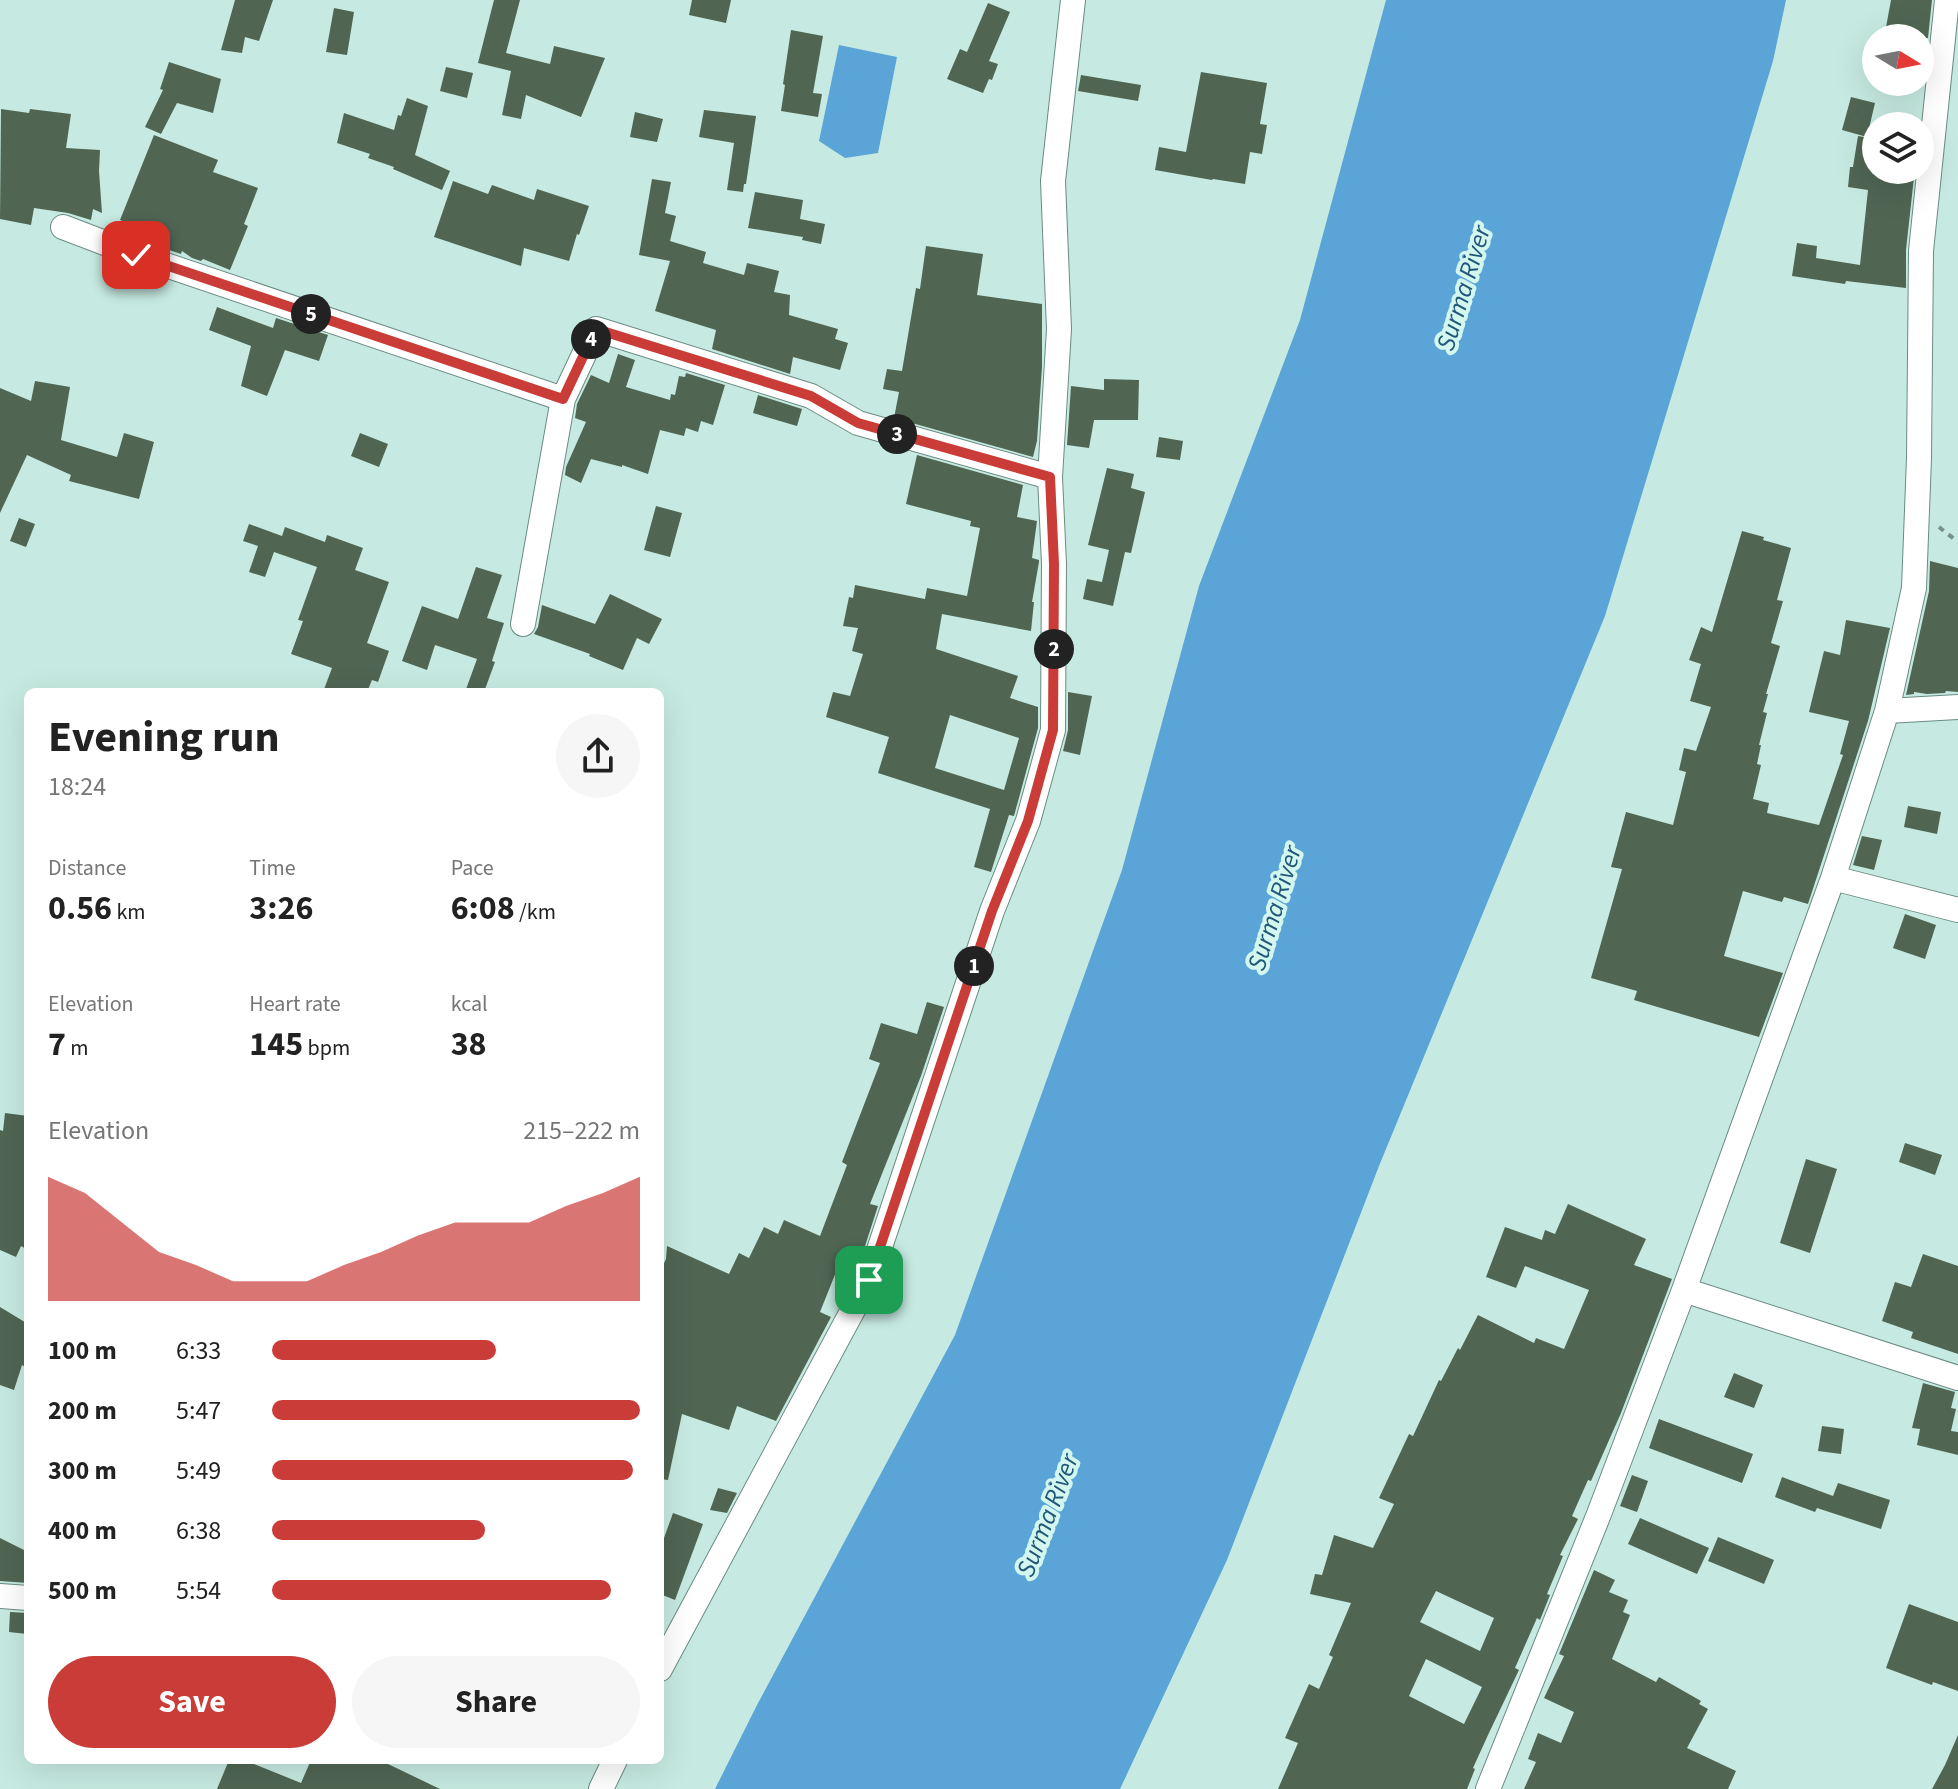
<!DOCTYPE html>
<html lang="en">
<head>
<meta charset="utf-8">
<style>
	:root { --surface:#fff; --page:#f6f6f6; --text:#222; --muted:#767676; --accent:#ca3c37 }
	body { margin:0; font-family:"Source Sans 3",sans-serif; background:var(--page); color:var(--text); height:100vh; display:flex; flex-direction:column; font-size:30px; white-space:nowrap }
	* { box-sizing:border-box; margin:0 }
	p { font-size:26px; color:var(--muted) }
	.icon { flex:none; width:44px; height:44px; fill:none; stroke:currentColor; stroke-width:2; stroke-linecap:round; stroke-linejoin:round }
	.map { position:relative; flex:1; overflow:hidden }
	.drawer { position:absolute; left:24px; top:688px; width:640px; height:1076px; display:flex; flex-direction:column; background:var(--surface); border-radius:12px; box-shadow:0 8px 32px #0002 }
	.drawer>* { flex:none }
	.needle { width:52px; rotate:100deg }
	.fabs { position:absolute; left:1862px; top:24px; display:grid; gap:16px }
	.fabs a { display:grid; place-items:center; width:72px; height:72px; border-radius:50%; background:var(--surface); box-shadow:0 8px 32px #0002; font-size:40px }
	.pin { position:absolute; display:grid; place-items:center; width:68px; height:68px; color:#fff; margin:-34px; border-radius:16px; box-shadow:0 4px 12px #0006 }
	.km { position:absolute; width:40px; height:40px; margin:-20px; border-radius:50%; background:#222; color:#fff; font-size:22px; line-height:40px; text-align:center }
	.round { display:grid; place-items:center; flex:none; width:84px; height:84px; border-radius:42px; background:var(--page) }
	.headline { display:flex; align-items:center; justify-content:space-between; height:136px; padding:0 24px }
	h1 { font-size:44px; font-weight:700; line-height:60px }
	.metrics { display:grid; grid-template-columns:repeat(3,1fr); gap:12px; height:136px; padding:8px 24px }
	.metrics div { display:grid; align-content:center }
	.metrics b { font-size:34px; font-weight:700 }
	.metrics small { font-size:22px; font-weight:400 }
	.metrics p { font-size:22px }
	.chart { height:224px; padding:16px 24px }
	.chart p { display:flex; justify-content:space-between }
	.chart svg { width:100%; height:144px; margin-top:8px; fill:var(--accent); opacity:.7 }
	.cta { display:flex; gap:16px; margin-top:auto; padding:16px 24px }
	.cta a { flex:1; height:92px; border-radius:48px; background:var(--accent); color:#fff; font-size:32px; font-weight:700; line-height:92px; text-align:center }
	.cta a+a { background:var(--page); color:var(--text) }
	ul { padding:0 24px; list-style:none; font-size:26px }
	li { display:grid; grid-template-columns:128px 96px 1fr; align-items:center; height:60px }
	li i { height:20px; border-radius:10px; background:var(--accent) }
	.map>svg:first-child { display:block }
</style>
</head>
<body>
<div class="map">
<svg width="1958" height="1789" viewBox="0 0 1958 1789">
	<rect width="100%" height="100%" fill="#c6eae1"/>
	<path fill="#5aa4d7" d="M1386,0H1786L1773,61L1605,616L1379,1166L1227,1560L1120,1789H715L757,1705L955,1335L1122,870L1199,586L1300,320Z
		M839,45L897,57L878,153L845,158L819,141Z"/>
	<path fill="#506653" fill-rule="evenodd" d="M235,0H273L259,41L245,37L242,53L221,50Z
		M494,0H520L506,53L550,64L554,46L605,58L581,117L526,95L521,119L502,115L511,71L478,63Z
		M692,0H731L726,23L689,15Z
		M1891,0H1932L1928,38H1884Z
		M988,3L1010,12L989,61L998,64L992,80L989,79L983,93L947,79L960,49L967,52Z
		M334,8L354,12L347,55L326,52Z
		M791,30L823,36L813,93L822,94L818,117L781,111L785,85L783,84Z
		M169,62L221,79L213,113L177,103L161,134L145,127L163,90L160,89Z
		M446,67L473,73L467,98L440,91Z
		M1201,72L1267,83L1260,124L1267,125L1262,154L1250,152L1245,184L1213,179L1212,180L1155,170L1159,147L1186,152Z
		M1081,75L1141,85L1138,101L1078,91Z
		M1851,97L1875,103L1867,137L1842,130Z
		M407,98L428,106L415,155L450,171L442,190L393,169L394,167L368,158L370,154L337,143L344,113L394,130L398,115L401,116Z
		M1,109L29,113L30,109L71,114L66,148L100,150L99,171L102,213L93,209L91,220L68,213L34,208L31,225L0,219Z
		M704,110L756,116L746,184H744L743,192L727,190L734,143L699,137Z
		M635,112L663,119L657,142L630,137Z
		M154,135L218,160L213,172L258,188L244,224L248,226L230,270L203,259L201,261L192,258L182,251L181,254L148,243L152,233L120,220Z
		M1858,136L1876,139V170H1911L1910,177H1914L1906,250V288L1846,281L1845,284L1792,276L1797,243L1817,246L1816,258L1860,265L1868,190L1848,187L1850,167H1853Z
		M652,179L671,182L665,213L676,216L670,241L706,252L703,263L744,275L747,263L779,271L774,292L790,295L789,315L838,329L835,339L848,343L840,370L793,357L790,374L712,349L716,330L655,311L670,261L639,255Z
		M453,181L488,194L492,185L534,200L537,189L589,206L579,235L577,234L569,261L524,248L521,266L434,237Z
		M755,192L803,200L800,219L825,224L821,244L802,240L803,237L748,228Z
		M926,246L983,254L977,295L1042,304V367L1037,441L1033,457L894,418L899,392L883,389L887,369L902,371L916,288L920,289Z
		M217,307L273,328L276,318L328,335L319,361L285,350L267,396L241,386L251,346L209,330Z
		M618,354L635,360L626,387L670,400L671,394L675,395L679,376L685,377L686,373L725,385L713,425L701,421L698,432L686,428L684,436L660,430L648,474L622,465V467L591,459L581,483L565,475L566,467L586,422L575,418L577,404L591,375L609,383Z
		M1104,379L1139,380L1138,420H1094L1089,448L1067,445L1071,386L1104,390Z
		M35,381L70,387L61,440L117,457L124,433L154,442L139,499L69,481L71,475L27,455L0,513V388L31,401Z
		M758,395L802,409L797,426L753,413Z
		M360,433L388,444L379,467L351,456Z
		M1159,437L1183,441L1180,460L1156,457Z
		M917,455L1023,485L1017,517L1037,521L1032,558L1039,560V562L1032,602H1034L1031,631L942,614L936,649L1018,676L1010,698L1038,707V728L1014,816L1009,815L991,872L974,867L990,809L878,773L889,737L826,717L833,692L850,696L863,654L852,651L858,628L843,626L849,597L853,598L855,585L925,599L927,588L967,596L980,528L970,526L971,521L906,504ZM950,715L1019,738L1004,790L935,768Z
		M1107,468L1134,474L1131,488L1145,492L1131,553L1125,552L1113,606L1083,599L1087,579L1102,582L1109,550L1088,545Z
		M656,506L682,513L670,557L644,550Z
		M19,518L35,524L26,547L10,541Z
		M249,524L282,536L285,527L325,542L327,535L363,548L355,570L389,582L367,643L389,651L378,682L372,680L367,692H323L332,668L291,654L303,621L298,620L317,567L274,552L265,577L249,572L258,546L243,541Z
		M1742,531L1764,537L1763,540L1791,548L1777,600L1783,601L1771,643L1780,646L1766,694H1768L1763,712L1767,713L1759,745H1761L1757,764L1761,765L1753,799L1769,803L1767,813L1819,825L1843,755L1840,754L1849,721L1809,712L1824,651L1840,655L1846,620L1890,628L1868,721L1808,904L1784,897L1782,902L1743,891L1724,956L1783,973L1759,1037L1634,1000L1637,991L1591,978L1622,869L1611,867L1626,812L1673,825L1686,772L1679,770L1684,748L1696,751L1711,707L1690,701L1701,664L1689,660L1701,627L1712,632Z
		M1930,561L1958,568V692L1946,691L1945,693L1927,694L1914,692V694L1906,695L1929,591Z
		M476,567L502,575L487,618L504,623L492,661L495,662L484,692H465L477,659L435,645L427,670L402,661L422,606L458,619Z
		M610,594L662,619L649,644L637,638L623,670L589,656L590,654L534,634L538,627L542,605L595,624Z
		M1068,692L1092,696L1080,755L1063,751L1068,730Z
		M1908,806L1941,812L1937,834L1904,827Z
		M1862,836L1882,840L1874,870L1853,865Z
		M1905,914L1936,925L1925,959L1893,948Z
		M927,1002L944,1007L921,1076L870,1204L878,1206L865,1246L851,1277L836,1272L820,1312L831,1317L776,1421L737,1406L729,1430L682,1414L668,1480L660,1479V1272L666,1259L667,1246L729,1274L739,1253L749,1258L764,1227L778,1234L784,1220L820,1236L847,1165L842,1162L880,1063L869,1059L881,1023L917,1034Z
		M5,1113L28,1116V1250L21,1246L16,1257L0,1250V1130L3,1131Z
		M1905,1143L1942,1155L1935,1175L1899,1162Z
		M1806,1159L1837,1169L1810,1253L1780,1243Z
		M1568,1204L1646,1239L1634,1265L1672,1279L1621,1413L1591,1481L1588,1480L1572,1516L1578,1519L1560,1555L1563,1556L1547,1594L1550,1595L1540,1620L1537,1618L1515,1668L1519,1670L1488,1735L1473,1768L1475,1769L1467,1789H1278L1298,1743L1285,1738L1309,1684L1319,1689L1333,1657L1329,1655L1351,1603L1310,1594L1315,1574L1322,1575L1334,1535L1373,1548L1394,1504L1379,1498L1409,1434L1413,1436L1439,1380L1441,1381L1458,1348L1460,1350L1478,1315L1534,1343L1536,1338L1564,1349L1589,1290L1525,1266L1516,1288L1486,1277L1505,1227L1542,1240L1545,1230L1555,1234ZM1436,1591L1494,1618L1480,1651L1420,1622ZM1426,1659L1482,1687L1464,1724L1409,1696Z
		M1923,1254L1958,1266V1354L1911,1338L1913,1332L1882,1321L1895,1282L1911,1287Z
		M0,1307L28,1324V1369L22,1365L14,1390L0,1385Z
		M1734,1373L1763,1385L1754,1408L1724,1397Z
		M1923,1383L1955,1392L1951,1408L1956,1409L1951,1431L1958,1432V1455L1917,1445L1920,1429L1912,1428Z
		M1659,1419L1753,1454L1742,1483L1649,1448Z
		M1822,1426L1844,1429L1841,1454L1818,1451Z
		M1632,1475L1648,1481L1637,1512L1620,1506Z
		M1782,1477L1833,1496L1838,1483L1890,1500L1881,1529L1817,1508L1815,1512L1775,1497Z
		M718,1488L737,1493L727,1513L710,1510Z
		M673,1513L703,1524L675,1600L660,1594V1549Z
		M1640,1518L1709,1548L1697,1574L1628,1544Z
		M1718,1537L1774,1560L1764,1584L1708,1561Z
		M0,1538L28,1552V1583L0,1581Z
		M1594,1570L1615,1580L1609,1592L1628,1600L1623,1612L1630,1615L1612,1659L1656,1682L1659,1677L1701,1701L1699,1704L1708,1709L1687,1748L1736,1771L1728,1789H1524L1536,1762L1528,1759L1538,1733L1561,1743L1574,1712L1544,1698L1564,1656L1559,1654Z
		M1909,1604L1958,1622V1691L1933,1682L1932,1685L1886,1668Z
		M10,1612L28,1613L27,1634L9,1632Z
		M1958,1735V1789H1932L1945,1765Z
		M229,1760H244L301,1783L311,1760H390L388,1764L440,1789H217Z"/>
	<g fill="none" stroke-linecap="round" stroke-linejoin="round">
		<g stroke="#6a8b83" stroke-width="26">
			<path id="minor" d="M63,227L136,255L563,399
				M523,624L563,399L596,329L811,396L858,423L1050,477
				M1887,711L1914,588L1919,458L1921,251L1947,0
				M1833,878L1958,910
				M1684,1290L1958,1378
				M0,1596L28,1598
				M660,1669L869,1280L992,911L1028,821L1053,730L1054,564L1050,477L1059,329L1053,181L1073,0
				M601,1789L615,1760
				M1488,1789L1599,1514L1684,1290L1833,878L1887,711L1958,707"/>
		</g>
		<path stroke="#77918b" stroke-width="4" stroke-dasharray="6 6" stroke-linecap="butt" d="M1939,527L1958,542"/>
		<use href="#minor" stroke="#fff" stroke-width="24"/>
	</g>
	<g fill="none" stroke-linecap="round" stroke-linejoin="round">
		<g stroke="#fff" stroke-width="16">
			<path id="route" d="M136,255L563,399L596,329L811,396L858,423L1050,477L1054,564L1053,730L1028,821L992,911L869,1280"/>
		</g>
		<use href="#route" stroke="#ca3c37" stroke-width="10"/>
	</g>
	<g text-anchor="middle" stroke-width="8" stroke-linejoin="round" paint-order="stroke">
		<g font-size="26" font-style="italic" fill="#20577a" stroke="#d3f7ee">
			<text transform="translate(1463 288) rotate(-73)" y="9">Surma River</text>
			<text transform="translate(1274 908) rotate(-73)" y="9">Surma River</text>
			<text transform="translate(1047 1515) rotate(-69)" y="9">Surma River</text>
		</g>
	</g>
</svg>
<div class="fabs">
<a><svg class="needle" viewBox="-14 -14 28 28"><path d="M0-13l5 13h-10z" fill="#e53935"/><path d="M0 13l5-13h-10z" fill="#767676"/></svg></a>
<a><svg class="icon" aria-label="layers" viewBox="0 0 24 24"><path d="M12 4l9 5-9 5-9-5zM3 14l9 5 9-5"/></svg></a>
</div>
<div class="pin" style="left:869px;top:1280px;background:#1e9e55"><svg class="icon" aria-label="arrive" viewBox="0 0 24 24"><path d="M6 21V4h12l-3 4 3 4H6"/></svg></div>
<div class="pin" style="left:136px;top:255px;background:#d93025"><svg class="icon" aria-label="check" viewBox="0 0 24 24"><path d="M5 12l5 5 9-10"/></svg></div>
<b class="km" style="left:974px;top:966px">1</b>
<b class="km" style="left:1054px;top:649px">2</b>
<b class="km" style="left:897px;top:434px">3</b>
<b class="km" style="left:591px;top:339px">4</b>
<b class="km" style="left:311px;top:314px">5</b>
<section class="drawer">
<div class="headline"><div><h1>Evening run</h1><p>18:24</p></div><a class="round"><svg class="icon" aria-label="share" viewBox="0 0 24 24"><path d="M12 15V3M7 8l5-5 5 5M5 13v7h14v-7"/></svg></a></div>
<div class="metrics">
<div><p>Distance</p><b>0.56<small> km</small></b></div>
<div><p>Time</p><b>3:26</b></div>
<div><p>Pace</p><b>6:08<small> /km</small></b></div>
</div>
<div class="metrics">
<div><p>Elevation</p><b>7<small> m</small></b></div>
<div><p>Heart rate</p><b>145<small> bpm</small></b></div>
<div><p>kcal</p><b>38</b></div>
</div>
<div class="chart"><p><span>Elevation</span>215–222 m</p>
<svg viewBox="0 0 160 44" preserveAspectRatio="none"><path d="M0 44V6L10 11L20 20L30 29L40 33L50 38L60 38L70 38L80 33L90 29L100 24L110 20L120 20L130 20L140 15L150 11L160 6V44z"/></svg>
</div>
<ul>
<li><b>100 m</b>6:33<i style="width:61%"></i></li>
<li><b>200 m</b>5:47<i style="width:100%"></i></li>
<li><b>300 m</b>5:49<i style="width:98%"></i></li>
<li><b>400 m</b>6:38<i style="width:58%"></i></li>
<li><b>500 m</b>5:54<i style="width:92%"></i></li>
</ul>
<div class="cta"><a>Save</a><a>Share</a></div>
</section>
</div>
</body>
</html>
